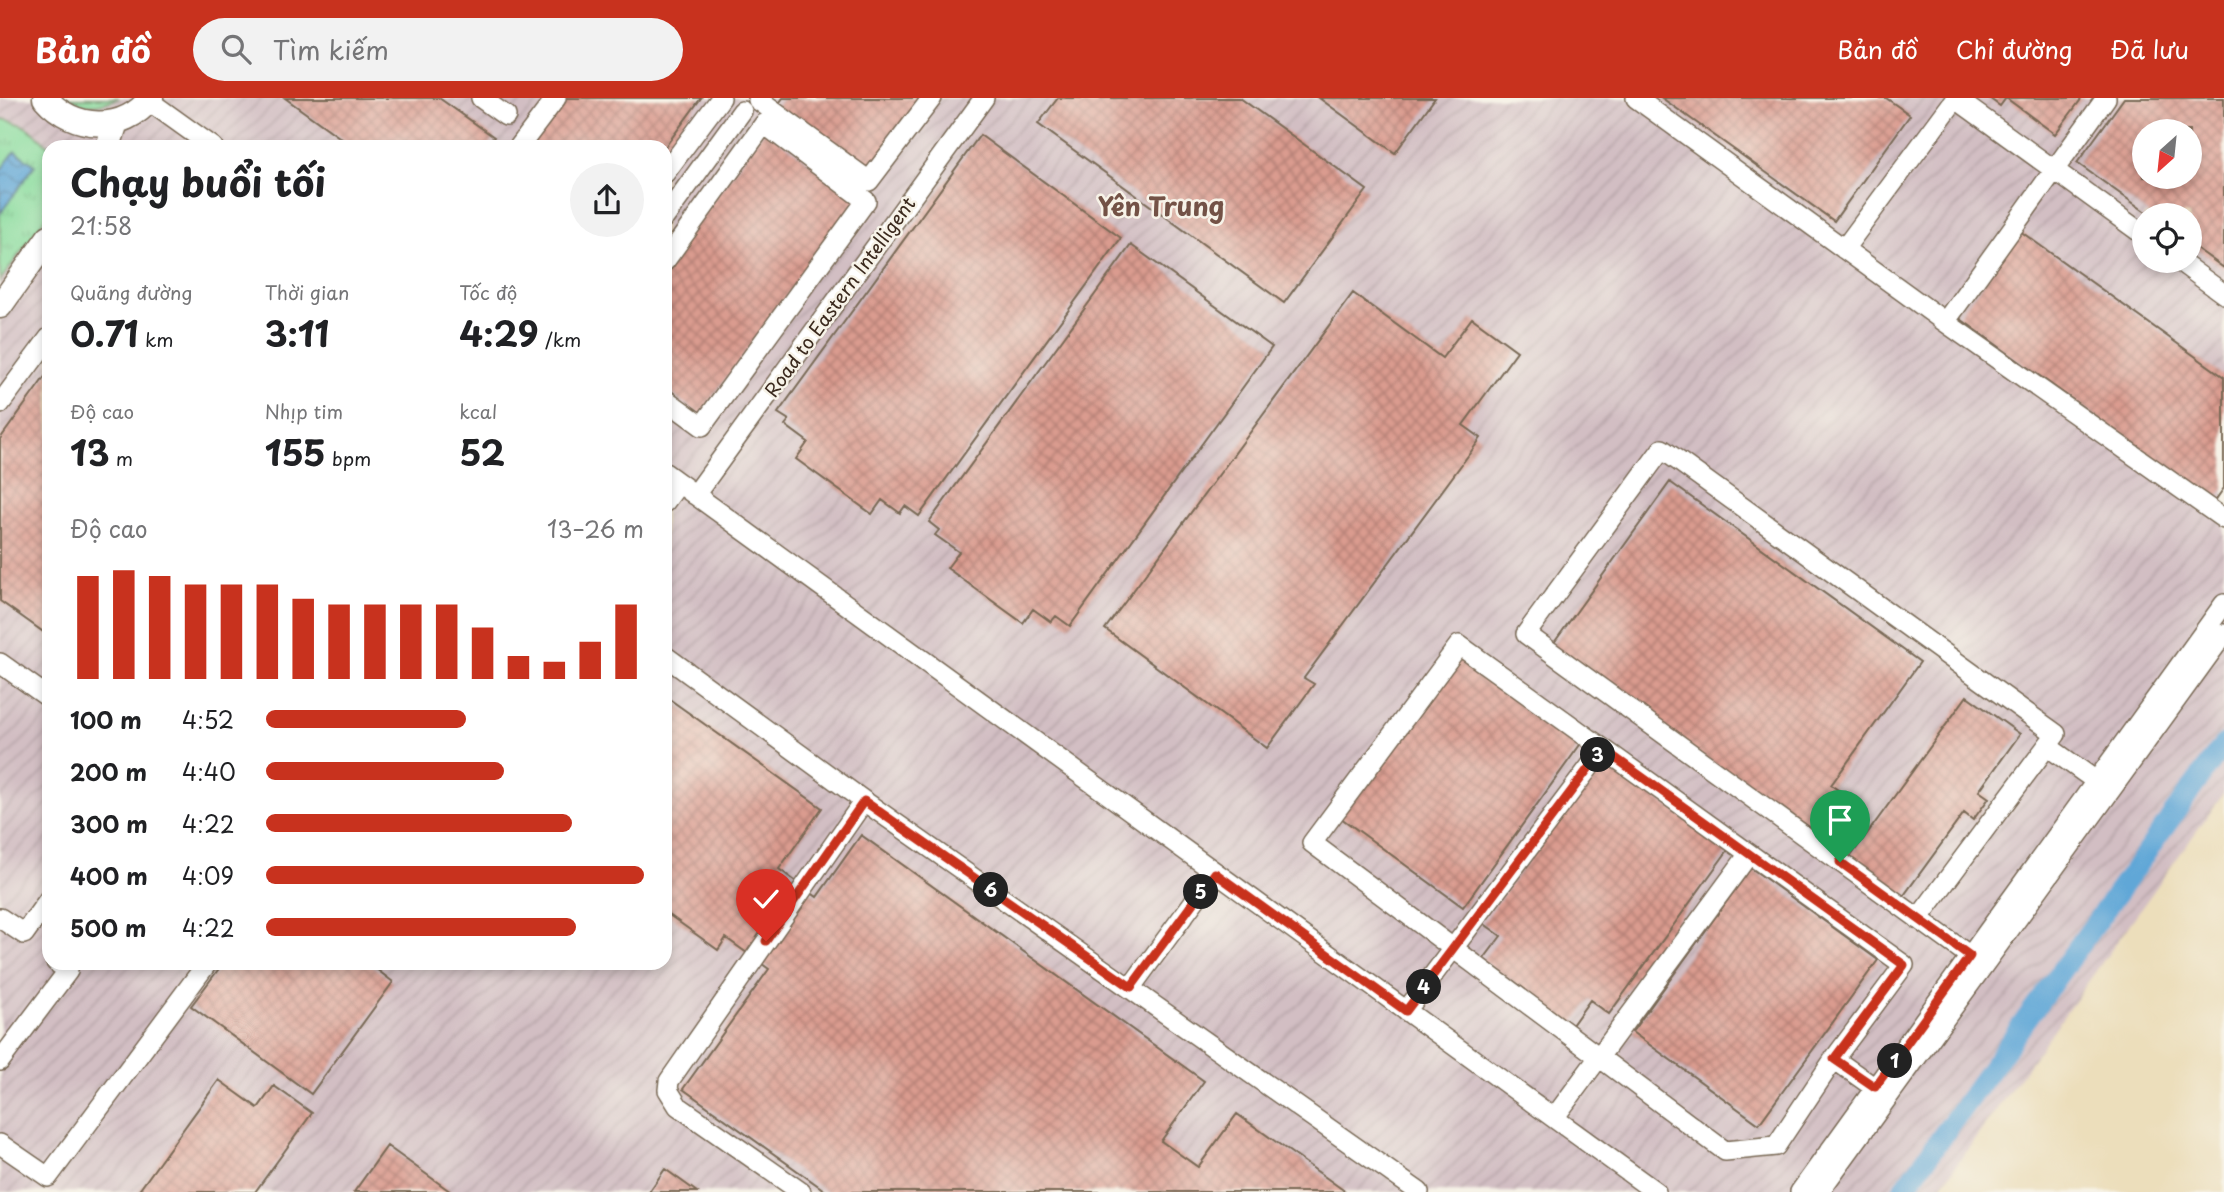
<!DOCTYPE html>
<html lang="vi">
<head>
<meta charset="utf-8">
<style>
	:root { --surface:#fff; --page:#f2f2f2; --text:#202124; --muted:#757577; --accent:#c8321e }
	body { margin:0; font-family:"Playpen Sans",sans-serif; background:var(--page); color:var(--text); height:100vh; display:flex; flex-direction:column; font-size:26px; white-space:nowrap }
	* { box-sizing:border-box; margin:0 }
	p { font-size:23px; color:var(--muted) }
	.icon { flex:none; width:38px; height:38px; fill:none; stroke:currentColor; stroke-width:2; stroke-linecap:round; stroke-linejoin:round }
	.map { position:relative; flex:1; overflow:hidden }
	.details { position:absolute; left:42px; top:42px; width:630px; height:830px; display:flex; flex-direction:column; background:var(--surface); border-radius:21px; box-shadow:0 4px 10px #0003 }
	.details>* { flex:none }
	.needle { width:46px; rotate:207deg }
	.buttons { position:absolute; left:2132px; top:21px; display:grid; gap:14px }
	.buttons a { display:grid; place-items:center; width:70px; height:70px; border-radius:50%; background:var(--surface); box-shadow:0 4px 10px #0003; font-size:35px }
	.pin { position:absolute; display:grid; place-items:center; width:60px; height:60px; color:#fff; margin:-72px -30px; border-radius:50% 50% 50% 0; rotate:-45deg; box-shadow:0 0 7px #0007 }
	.pin .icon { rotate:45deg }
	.km { position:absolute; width:35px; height:35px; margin:-18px; border-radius:50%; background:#222; color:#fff; font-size:19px; line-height:35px; text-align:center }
	.round { display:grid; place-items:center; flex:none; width:74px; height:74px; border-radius:37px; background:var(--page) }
	.summary { display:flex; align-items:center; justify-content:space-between; height:119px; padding:0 28px }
	h1 { font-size:38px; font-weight:700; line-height:52px }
	.metrics { display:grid; grid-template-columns:repeat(3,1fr); gap:10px; height:119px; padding:7px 28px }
	.metrics div { display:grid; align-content:center }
	.metrics b { font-size:35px; font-weight:700 }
	.metrics small { font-size:19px; font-weight:400 }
	.metrics p { font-size:19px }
	.chart { height:196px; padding:14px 28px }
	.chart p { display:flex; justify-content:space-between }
	.chart svg { width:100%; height:126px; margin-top:7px; stroke:var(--accent); stroke-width:6 }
	ul { padding:0 28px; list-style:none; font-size:23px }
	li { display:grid; grid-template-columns:112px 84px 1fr; align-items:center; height:52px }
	li i { height:18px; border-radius:9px; background:var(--accent) }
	header { display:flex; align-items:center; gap:42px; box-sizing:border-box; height:98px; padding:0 35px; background:var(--accent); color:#fff }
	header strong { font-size:33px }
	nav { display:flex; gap:38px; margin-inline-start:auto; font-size:24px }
	.search { width:490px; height:63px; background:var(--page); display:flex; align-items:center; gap:18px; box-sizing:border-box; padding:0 24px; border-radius:38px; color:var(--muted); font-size:26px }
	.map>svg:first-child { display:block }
</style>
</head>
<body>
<header>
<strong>Bản đồ</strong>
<div class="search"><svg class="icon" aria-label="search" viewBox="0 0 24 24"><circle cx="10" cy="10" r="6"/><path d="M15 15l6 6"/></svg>Tìm kiếm</div>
<nav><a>Bản đồ</a><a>Chỉ đường</a><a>Đã lưu</a></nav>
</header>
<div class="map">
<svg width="2224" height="1094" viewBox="0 0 2224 1094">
	<defs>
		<pattern id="industrial-furrows" width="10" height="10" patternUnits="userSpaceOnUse" patternTransform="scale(1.75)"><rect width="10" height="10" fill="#d2bec3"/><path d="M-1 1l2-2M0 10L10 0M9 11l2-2" fill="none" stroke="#b5a3a7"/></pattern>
		<pattern id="grass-tufts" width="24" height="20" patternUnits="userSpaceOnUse" patternTransform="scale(1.75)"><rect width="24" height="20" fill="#8add9f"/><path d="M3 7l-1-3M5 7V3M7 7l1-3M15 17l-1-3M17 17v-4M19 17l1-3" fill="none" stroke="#78be88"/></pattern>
		<pattern id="water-waves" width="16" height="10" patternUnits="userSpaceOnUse" patternTransform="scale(1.75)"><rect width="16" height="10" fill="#61a7d7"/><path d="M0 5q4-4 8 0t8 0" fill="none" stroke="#5188ae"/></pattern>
		<pattern id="building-cross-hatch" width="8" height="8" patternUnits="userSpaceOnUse" patternTransform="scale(1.75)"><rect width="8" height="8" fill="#da9b8f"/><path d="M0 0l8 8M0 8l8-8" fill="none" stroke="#b27f74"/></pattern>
	</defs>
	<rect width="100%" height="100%" fill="#f7f3e8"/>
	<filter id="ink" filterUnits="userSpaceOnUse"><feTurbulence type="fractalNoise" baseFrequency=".0143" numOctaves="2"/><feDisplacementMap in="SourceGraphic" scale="14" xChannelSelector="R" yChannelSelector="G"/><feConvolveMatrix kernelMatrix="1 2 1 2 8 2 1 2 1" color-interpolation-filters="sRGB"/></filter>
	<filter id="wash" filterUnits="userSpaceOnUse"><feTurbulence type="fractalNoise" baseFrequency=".00686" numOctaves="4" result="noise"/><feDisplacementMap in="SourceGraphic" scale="28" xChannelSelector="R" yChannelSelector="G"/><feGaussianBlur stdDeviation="1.57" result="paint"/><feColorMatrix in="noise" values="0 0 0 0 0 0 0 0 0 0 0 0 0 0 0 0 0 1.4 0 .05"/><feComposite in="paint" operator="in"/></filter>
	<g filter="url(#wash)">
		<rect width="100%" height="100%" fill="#ecdebb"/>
		<path fill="url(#industrial-furrows)" fill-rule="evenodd" d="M0,0H2224V695L1937,1094H0ZM2144,33H2189V79H2144ZM49,49H665V864H49ZM2144,117H2189V163H2144Z"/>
		<path fill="url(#grass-tufts)" stroke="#62845e" stroke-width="2" d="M70,0H119C102,7 86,10 70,0Z
			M3,21C23,25 36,34 49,49V115L0,183V22Z"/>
		<path fill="url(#water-waves)" stroke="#4e687a" stroke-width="2" d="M15,53L35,67L0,116V73Z"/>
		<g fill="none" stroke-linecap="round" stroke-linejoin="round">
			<path stroke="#61a7d7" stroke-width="21" d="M1902,1094L2224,646"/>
		</g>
		<g id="blocks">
			<path fill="url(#building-cross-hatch)" fill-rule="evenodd" d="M285,0H439L494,39L487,49H353Z
				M558,0H701L665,49H523Z
				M783,0H929L869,82L774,12Z
				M1058,0H1240L1367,92L1284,205L1038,26Z
				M1319,0H1435L1395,55Z
				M1662,0H1886L1910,17L1834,123Z
				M1989,0H2082L2055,36L2006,0L2000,8Z
				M2124,0H2224V170L2189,145V117H2150L2077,65ZM2144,33H2189V79H2144Z
				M765,32L858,100L700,316L665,291V168Z
				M980,37L1121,140L919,418L905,408L900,415L882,402L872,416L796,361L808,344L785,327L789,322L778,315Z
				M2020,133L2224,279V390L2214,404L1958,219Z
				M1131,147L1272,249L1070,528L1056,518L1051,524L1033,511L1023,525L947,470L959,454L935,437L939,432L929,424Z
				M1353,195L1442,260L1472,220L1517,253L1463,327L1481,340L1304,580L1314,586L1267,650L1105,531Z
				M49,273V538L0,503V341Z
				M1670,384L1920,564L1831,687L1848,699L1817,741L1551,549Z
				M1456,553L1582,644L1463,809L1337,717Z
				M665,598L822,710L779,771L817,799L861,737L1204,983L1161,1043L1198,1069L1237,1016L1346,1094H827L683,991L769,871L726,840L718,852L665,814Z
				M1967,598L2020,636L1979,693L1989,700L1973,722L1964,715L1899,804L1846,765Z
				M1602,661L1728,752L1609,916L1590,902L1572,927L1483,862L1501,838L1483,825Z
				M1751,770L1878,862L1759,1026L1632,934Z
				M224,864H367L393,884L311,996L191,908Z
				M219,982L258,1010L274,988L312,1015L255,1094H138Z
				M387,1048L451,1094H354Z
				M665,1071L697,1094H649Z"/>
		</g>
	</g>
	<g filter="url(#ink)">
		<use href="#blocks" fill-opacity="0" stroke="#796955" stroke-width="2"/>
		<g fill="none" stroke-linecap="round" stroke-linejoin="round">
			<g stroke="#796955" stroke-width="22">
				<path id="minor" d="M481,0L506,18
					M1636,0L1945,224
					M1955,0L2144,137
					M2106,0L1945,224L2224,421
					M758,2L869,83L932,0
					M149,3L213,49
					M519,49L556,0
					M665,75L721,0
					M665,119L742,13
					M1844,151L1956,0
					M665,163L764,26L866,103L702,328L665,301
					M2179,163L2224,196
					M0,306L49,240
					M665,375L1656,1094
					M695,397L984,0
					M665,404L679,385
					M665,558L864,703L1419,1094
					M0,565L49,600
					M0,820L24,836L49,801
					M1918,821L2047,648
					M1970,858L1526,536L1662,351L2056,636L2047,648L2096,683
					M1131,889L1215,775
					M1406,913L1603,651
					M1834,961L1776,1048L1725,1053L1312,745L1459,547L1904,867L1834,961L1875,990
					M0,963L68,873L56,864
					M1554,1020L1749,756
					M0,1046L48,1079L208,864
					M801,1094L678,1008L668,992L669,983L864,703
					M1800,1094L2224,506
					M1819,1094L2224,536"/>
			</g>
			<g stroke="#796955" stroke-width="27">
				<path id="major" d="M45,0C74,33 123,35 151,0
					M108,49L116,24
					M0,208L49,139"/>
			</g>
			<use href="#minor" stroke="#fff" stroke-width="19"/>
			<use href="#major" stroke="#fff" stroke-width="24"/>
		</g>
	</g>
	<g fill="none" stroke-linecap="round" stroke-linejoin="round" filter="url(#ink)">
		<g stroke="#fff" stroke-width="14">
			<path id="route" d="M766,843L864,703L1131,889L1215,775L1406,913L1603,651L1904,867L1834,961L1875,989L1970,858L1840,764"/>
		</g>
		<use href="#route" stroke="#c8321e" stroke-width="9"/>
	</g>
	<g text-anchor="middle" stroke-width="5" stroke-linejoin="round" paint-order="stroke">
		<g font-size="19" fill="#3b2a1e" stroke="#f7f3e8">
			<text transform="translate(840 199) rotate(-54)" y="7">Road to Eastern Intelligent</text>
		</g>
		<g font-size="26" font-weight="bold" fill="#735246" stroke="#f7f3e8">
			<text x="1161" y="118">Yên Trung</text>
		</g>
	</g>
</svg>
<div class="buttons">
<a><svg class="needle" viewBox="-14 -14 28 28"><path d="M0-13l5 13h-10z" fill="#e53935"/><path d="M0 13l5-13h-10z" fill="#757577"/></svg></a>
<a><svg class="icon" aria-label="locate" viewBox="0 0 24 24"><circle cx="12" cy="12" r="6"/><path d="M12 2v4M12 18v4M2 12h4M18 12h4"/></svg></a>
</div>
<div class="pin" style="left:1840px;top:764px;background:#1e9e55"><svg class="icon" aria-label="arrive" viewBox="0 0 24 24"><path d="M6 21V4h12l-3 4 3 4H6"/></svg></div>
<div class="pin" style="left:766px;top:843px;background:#d93025"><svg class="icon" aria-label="check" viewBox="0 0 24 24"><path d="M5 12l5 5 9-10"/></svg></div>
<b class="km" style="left:1895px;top:963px">1</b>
<b class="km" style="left:1598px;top:657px">3</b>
<b class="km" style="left:1424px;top:889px">4</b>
<b class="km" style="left:1201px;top:794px">5</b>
<b class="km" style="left:991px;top:792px">6</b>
<section class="details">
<div class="summary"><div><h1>Chạy buổi tối</h1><p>21:58</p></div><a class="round"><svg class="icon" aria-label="share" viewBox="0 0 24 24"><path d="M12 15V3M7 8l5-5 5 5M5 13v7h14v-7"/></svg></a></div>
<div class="metrics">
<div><p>Quãng đường</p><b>0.71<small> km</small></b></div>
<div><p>Thời gian</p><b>3:11</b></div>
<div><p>Tốc độ</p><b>4:29<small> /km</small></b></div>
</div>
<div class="metrics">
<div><p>Độ cao</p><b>13<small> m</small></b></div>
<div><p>Nhịp tim</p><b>155<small> bpm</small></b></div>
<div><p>kcal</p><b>52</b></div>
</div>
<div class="chart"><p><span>Độ cao</span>13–26 m</p>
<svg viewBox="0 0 160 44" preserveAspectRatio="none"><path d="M5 44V8M15 44V6M25 44V8M35 44V11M45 44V11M55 44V11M65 44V16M75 44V18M85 44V18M95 44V18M105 44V18M115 44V26M125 44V36M135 44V38M145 44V31M155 44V18"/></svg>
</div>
<ul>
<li><b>100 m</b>4:52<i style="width:53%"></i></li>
<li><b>200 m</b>4:40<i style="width:63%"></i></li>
<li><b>300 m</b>4:22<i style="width:81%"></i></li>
<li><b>400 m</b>4:09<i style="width:100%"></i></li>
<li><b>500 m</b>4:22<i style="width:82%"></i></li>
</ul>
</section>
</div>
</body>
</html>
